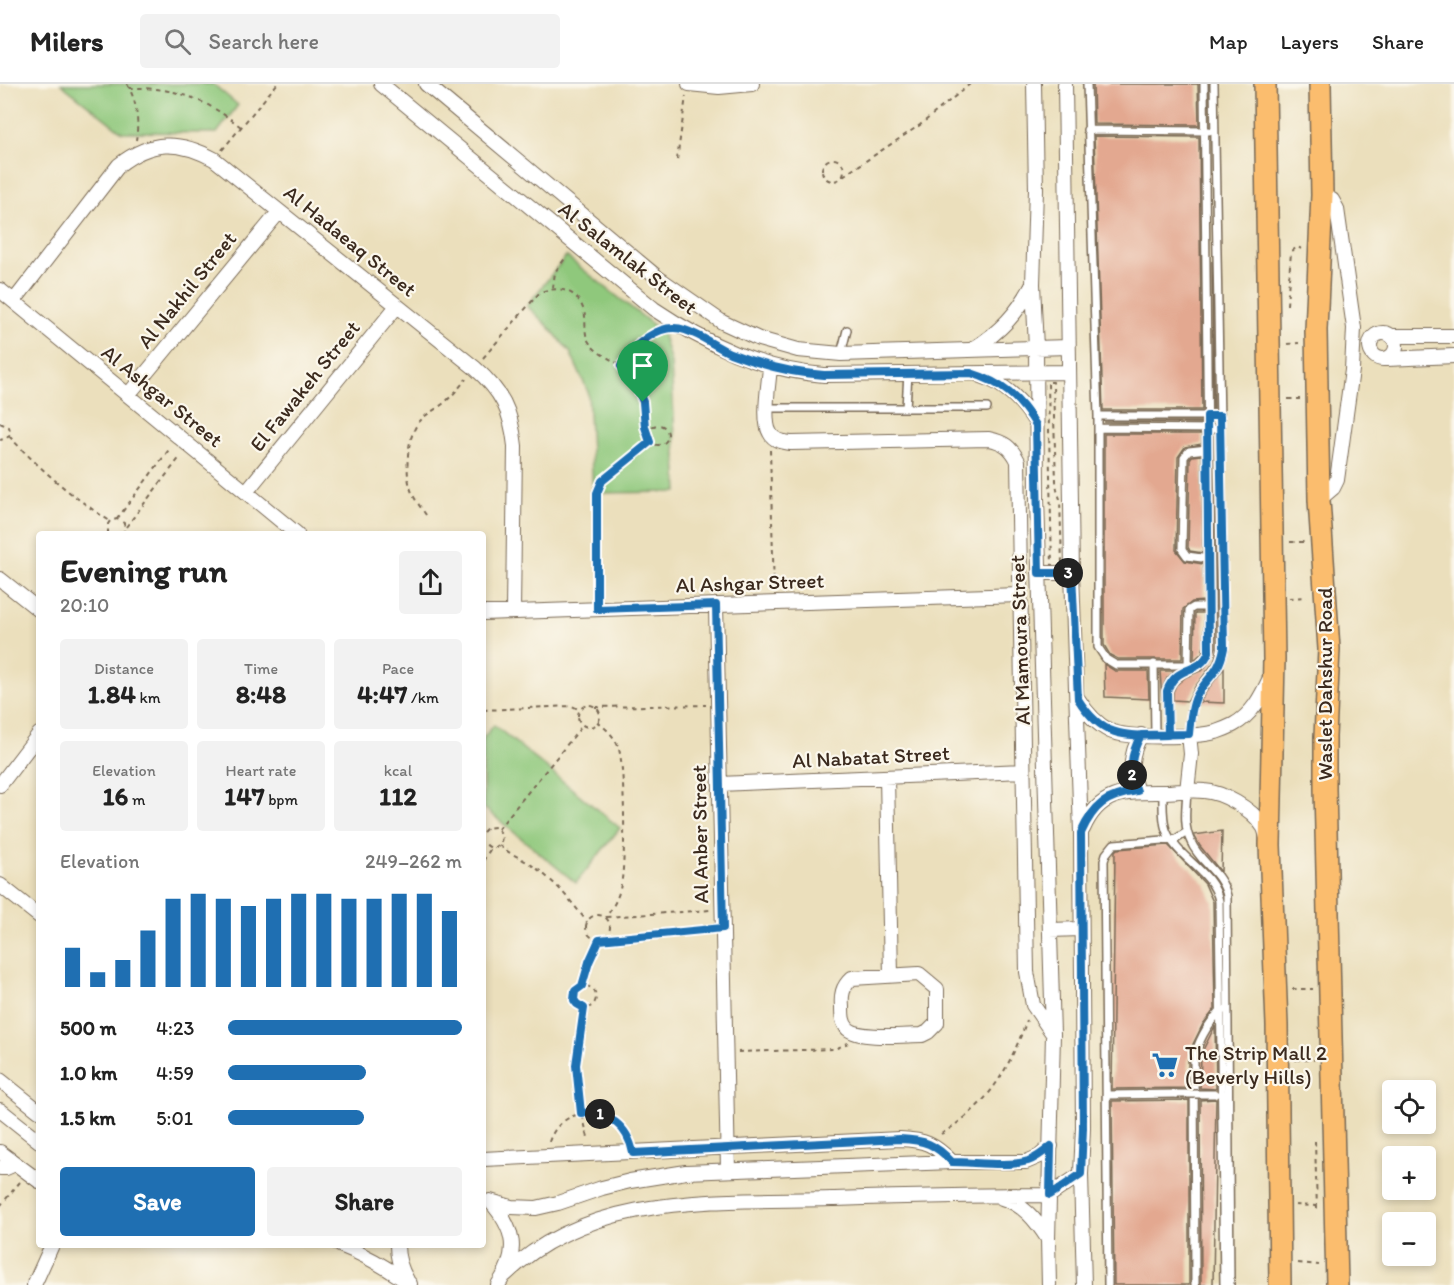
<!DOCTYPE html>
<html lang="en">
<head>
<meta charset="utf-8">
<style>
	:root { --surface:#fff; --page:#f2f2f2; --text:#222; --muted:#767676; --line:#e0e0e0; --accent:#1f6fb2 }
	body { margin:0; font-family:Itim,sans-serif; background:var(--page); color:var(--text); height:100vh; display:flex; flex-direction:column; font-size:22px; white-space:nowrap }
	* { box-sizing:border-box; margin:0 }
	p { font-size:20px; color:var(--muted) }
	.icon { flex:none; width:33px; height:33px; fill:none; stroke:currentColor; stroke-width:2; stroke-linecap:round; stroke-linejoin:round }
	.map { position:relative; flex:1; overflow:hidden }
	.drawer { position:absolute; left:36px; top:447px; width:450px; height:717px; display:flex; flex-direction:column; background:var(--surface); border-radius:6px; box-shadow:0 3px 9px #0003 }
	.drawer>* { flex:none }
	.fabs { position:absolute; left:1382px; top:996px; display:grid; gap:12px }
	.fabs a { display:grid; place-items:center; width:54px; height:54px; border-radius:6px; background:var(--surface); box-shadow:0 3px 9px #0003; font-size:30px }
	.pin { position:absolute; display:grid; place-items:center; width:51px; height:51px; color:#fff; margin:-62px -26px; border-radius:50% 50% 50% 0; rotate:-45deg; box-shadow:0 0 6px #0007 }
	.pin .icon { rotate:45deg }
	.km { position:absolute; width:30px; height:30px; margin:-15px; border-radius:50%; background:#222; color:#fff; font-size:16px; line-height:30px; text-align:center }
	.round { display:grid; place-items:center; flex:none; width:63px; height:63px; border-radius:6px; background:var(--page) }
	.overview { display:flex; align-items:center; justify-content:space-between; height:102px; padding:0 24px }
	h1 { font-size:33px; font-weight:800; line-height:45px }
	.stats { display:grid; grid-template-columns:repeat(3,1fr); gap:9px; height:102px; padding:6px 24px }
	.stats div { display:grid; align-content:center; border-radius:6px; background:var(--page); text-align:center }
	.stats b { font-size:26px; font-weight:800 }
	.stats small { font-size:16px; font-weight:400 }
	.stats p { font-size:16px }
	.chart { height:168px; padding:12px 24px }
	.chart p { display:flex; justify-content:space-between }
	.chart svg { width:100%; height:108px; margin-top:6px; stroke:var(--accent); stroke-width:6 }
	.cta { display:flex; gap:12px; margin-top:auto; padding:12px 24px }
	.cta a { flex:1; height:69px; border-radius:6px; background:var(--accent); color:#fff; font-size:24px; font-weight:800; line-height:69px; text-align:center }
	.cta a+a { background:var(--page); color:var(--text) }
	ul { padding:0 24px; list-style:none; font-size:20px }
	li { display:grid; grid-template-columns:96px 72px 1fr; align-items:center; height:45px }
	li i { height:15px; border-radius:8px; background:var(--accent) }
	header { display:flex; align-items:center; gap:36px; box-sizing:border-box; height:84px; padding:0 30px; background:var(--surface); border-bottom:2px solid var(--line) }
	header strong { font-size:28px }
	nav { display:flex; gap:33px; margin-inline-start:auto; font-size:21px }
	.search { width:420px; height:54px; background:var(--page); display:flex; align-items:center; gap:15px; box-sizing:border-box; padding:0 21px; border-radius:6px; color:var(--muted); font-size:22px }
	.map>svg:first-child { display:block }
</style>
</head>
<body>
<header>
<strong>Milers</strong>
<div class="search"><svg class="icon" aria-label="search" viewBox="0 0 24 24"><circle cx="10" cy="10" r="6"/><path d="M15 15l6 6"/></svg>Search here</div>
<nav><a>Map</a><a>Layers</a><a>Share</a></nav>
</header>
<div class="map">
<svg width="1454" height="1201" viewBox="0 0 1454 1201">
	<rect width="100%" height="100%" fill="#fbf7ec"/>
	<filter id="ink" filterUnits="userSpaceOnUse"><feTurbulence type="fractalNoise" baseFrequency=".0167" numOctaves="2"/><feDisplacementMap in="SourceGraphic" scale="12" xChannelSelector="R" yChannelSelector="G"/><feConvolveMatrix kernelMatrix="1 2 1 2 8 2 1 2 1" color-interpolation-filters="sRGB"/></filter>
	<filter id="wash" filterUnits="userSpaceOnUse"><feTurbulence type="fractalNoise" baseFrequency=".008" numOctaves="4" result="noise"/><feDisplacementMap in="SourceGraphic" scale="24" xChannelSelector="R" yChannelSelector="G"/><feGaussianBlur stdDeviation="1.35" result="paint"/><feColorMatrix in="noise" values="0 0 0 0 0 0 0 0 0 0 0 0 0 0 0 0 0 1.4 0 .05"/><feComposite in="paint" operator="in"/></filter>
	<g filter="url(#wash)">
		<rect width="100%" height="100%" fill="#ebdfbc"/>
		<path fill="#8fc87c" stroke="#65794d" stroke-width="1.5" d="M61,0H213L238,21L217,49L122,48Z
			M566,172L662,248L671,279L678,408L593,409L588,308L570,268L548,242L527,222Z
			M494,641L620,744L576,799L483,723V654Z"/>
		<g id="blocks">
			<path fill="#e3a890" d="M1093,0H1198L1199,41L1094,40Z
				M1094,52L1199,53L1202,326H1103Z
				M1212,177L1214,326H1213Z
				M1104,338H1202V339Z
				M1104,350H1202V360L1185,363L1178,373L1176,466L1185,477L1203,480L1204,517L1192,518L1183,525L1182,575H1118L1110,571L1104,561Z
				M1213,351L1218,563L1214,578L1195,603L1188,617L1173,616V608L1176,601L1186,593L1203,586L1211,575L1216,563Z
				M1202,371L1203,469L1190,467L1188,463L1190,375L1192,372Z
				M1195,529H1204V562L1202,569L1195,575H1194Z
				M1104,580L1115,587H1148L1149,615L1105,613Z
				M1224,584V619L1200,618L1205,609Z
				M1160,587H1175L1167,594L1162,605V616Z
				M1222,747L1221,788L1200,762L1194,751Z
				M1168,761L1205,800L1213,818L1215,925L1203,940L1193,960L1188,976V1004L1112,1005L1115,767L1117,765Z
				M1215,942L1216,1005L1200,1004L1201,970Z
				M1216,1015L1213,1201H1201L1200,1016Z
				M1189,1016V1201H1114L1112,1017Z"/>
		</g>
	</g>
	<g filter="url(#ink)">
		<use href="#blocks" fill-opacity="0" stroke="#796955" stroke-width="1.5"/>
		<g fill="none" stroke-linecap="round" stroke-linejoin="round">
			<g stroke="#796955" stroke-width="10">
				<path id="service" d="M1087,0L1098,332V563L1106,575L1116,581H1200
					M1087,46L1209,47
					M841,270L847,246
					M767,324H987
					M906,324L908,289
					M1098,332H1220
					M1098,344L1220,345
					M1207,365L1189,367L1184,373L1182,465L1187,472L1209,475
					M1154,580L1155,651
					M1188,581L1189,526L1194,523H1210
					M1189,650C1190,638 1191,624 1196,613C1207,592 1219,592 1224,564L1214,0
					M1168,651L1167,607C1177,578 1204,591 1210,563L1204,0
					M1187,707C1186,724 1183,742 1191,758C1200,779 1222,788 1227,812L1230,1201
					M1163,708C1163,721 1162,734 1166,746C1177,775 1213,786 1219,817L1224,1201
					M1107,1011L1177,1010
					M1108,1201L1104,777L1106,770L1114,760L1176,755L1187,748
					M1195,1201L1194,976C1198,956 1207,941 1221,926H1223"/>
			</g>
			<g stroke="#796955" stroke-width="16">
				<path id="minor" d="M381,0L654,225C706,260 761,286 824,291L1068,288
					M426,0L657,193L722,238L759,255L798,266L841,270L1068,263
					M689,0L719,3L752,0
					M1034,0L1036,106L1033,200L1036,264L1037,415L1053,950L1048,1155L1049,1201
					M1065,0L1072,489L1081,749L1083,1044L1081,1090L1084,1201
					M0,206L297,450
					M14,217L119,81C151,56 179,56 214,75L475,284C502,308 511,326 515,362L513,528
					M1370 262a13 13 0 1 1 26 0a13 13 0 1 1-26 0Z
					M1393,252H1454
					M973,265C1000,248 1018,229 1033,200
					M1387,275L1454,272
					M770,283C769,299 762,336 770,349C774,357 783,358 791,359L989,355C1004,358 1011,363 1018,377L1027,888L1033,921L1053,950
					M979,291C1005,299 1022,317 1036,339
					M128,311L279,128
					M246,408L397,222
					M1319,416L1333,404L1337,396L1352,286L1354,244L1337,125L1332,116L1322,111
					M1039,489H1072
					M0,495L39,526
					M716,521L728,1086
					M483,529L1019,511
					M1078,615C1086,628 1096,640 1110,647C1128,655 1196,653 1216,648C1222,646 1229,643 1233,641C1252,631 1261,613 1270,594
					M887,693L891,892
					M720,700L1023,687
					M0,701L39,650
					M1137,707C1129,687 1130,670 1141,651
					M1187,707L1191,670L1189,650
					M1083,745C1100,706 1126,708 1163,708C1177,708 1191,705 1204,707C1222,708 1252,725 1262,741C1265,744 1266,750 1267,754
					M0,801L39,832
					M1050,846L1081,845
					M919,890L937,905V939L928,948L922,951C905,951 861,956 848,945C842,939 842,931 842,923C841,911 842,903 852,894Z
					M0,996L39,1027
					M0,1026L39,1057
					M0,1068L39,1097
					M483,1075L900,1055C925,1056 934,1060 952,1078
					M0,1084H6L15,1080
					M1002,1114C1023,1120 1036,1136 1048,1155
					M490,1117L511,1123L536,1124L558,1119L602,1104L630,1097L686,1088L952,1078H1026L1040,1072L1051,1062
					M490,1117C515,1145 520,1168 498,1201
					M340,1161C366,1171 388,1184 410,1200
					M397,1161C397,1174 400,1184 407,1196
					M505,1191C591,1107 721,1118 832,1115C905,1113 977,1111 1050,1111L1081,1090
					M34,1201L52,1161"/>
			</g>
			<g stroke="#796955" stroke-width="24">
				<path id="primary" d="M1265,0L1274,575L1270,761L1277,941L1280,1201
					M1320,0L1322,111L1316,246L1319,416L1329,565L1325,653V705L1337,1201"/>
			</g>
			<path stroke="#796955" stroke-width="2" stroke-dasharray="4.5 4.5" stroke-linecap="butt" d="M127,0C137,17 139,37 136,56
				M129,4C176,3 205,15 241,43
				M222,66L277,0
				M822 86a11 11 0 1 1 22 0a11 11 0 1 1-22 0Z
				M677,76L686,12
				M843,92L920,41L970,0
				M553,204L555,188L567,172
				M1287,221L1291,168L1297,163L1302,165
				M1287,260L1299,259
				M483,274L540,208C559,202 577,205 584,227C587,238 583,249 589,258C598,273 617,275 629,289C635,297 641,308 643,318C645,329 642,339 648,349
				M621,282C632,264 644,253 664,247
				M1050,298H1053V302L1056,397L1057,406L1060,415L1062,480L1057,486L1052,483L1048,300Z
				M1288,315H1300
				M0,339L9,343L11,349L7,354L0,356
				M648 351a10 10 0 1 1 20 0a10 10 0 1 1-20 0Z
				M9,352C40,385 72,413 110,437
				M770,366L774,507
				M426,431C420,422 413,414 410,403C405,385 407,349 421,336C427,329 437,325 444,319C452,312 459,304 466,295
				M117,435L171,363
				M126,443L181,372
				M108,450V440L110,437L117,435L124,439V450
				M1290,458H1306
				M597,513V409L602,397L650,358
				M1289,514L1307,513
				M578 632a11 11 0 1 1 22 0a11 11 0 1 1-22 0Z
				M595,623L706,621
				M483,626L572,622L580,626
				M597,638C606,644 614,652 618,662C625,678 626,782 621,800C619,813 613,823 606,833
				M498,745L583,641
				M483,748L487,744L495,743L502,750C502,758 500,763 491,764L483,759
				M499,761C508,769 517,772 527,778C551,793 570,815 587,838
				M483,777L491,764
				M586 843a12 12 0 1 1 24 0a12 12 0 1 1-24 0Z
				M606,833L711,826
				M603,855L711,846
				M574 913a11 11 0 1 1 22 0a11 11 0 1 1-22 0Z
				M582,902L589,878L599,857
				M1292,905H1313
				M584,924C575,978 574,1003 589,1057
				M738,968L835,965L848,959
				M1295,976H1314
				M941,1050C989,1021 1008,987 1027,936
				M1315,1057L1317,1126
				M549,1058C561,1020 614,1020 630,1055
				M1295,1121L1316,1122
				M0,1122L20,1098
				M1298,1179L1319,1181"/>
			<use href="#service" stroke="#fff" stroke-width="7"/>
			<use href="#minor" stroke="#fff" stroke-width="14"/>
			<use href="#primary" stroke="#fbbd6e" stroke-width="21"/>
			<g stroke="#796955" stroke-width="10" stroke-linecap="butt">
				<path id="service-bridge" d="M1177,1010H1215"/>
			</g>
			<use href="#service-bridge" stroke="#fff" stroke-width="7"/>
		</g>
	</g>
	<g fill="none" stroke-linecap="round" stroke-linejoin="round" filter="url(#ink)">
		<g stroke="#fff" stroke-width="12">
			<path id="route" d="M643,318L645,343L650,358L602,397L597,409V525L716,521L723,844L599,856L589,878L582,902L575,907L574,916L577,920L584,924L576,981L581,1029C608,1027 628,1042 633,1069L900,1055C925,1056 935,1060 952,1078C974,1078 1008,1083 1028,1077C1037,1074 1044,1068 1051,1062L1050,1111L1081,1090L1083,1044L1081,749C1094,720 1106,712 1137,707C1129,687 1130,671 1141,651L1189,650C1190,638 1191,624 1196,613C1207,592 1219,591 1224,564L1220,332H1207L1209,568C1200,591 1177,579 1167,607L1168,651C1125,652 1103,655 1078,615L1072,489H1039L1036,341C1020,314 1001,298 971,289L824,291C791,289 761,281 730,269C715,262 701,251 685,246C659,237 633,262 621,282C632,292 638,304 643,318"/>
		</g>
		<use href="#route" stroke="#1f6fb2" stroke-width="8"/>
	</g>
	<defs>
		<g id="supermarket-bare" transform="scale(2.07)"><path d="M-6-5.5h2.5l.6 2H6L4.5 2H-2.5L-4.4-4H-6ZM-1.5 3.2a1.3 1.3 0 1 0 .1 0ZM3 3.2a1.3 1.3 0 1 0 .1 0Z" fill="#1f6fb2" stroke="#fbf7ec" stroke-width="2.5" paint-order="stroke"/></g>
	</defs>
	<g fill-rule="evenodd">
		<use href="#supermarket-bare" x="1165" y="981"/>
	</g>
	<g text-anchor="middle" stroke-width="4.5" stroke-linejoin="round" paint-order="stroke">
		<g font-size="21" fill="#3b2a1e" stroke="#fbf7ec">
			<text transform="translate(350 157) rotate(39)" y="7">Al Hadaeaq Street</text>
			<text transform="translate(628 174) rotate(38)" y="7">Al Salamlak Street</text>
			<text transform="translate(187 206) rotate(-51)" y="7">Al Nakhil Street</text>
			<text transform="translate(305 302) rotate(-51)" y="7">El Fawakeh Street</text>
			<text transform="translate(162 312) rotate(39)" y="7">Al Ashgar Street</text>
			<text transform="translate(750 499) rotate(-2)" y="7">Al Ashgar Street</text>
			<text transform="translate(1020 556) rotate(-92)" y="7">Al Mamoura Street</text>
			<text transform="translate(1325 600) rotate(-90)" y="7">Waslet Dahshur Road</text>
			<text transform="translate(871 673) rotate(-3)" y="7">Al Nabatat Street</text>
			<text transform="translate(700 750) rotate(-91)" y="7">Al Anber Street</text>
		</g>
		<g font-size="21" fill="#3b2a1e" stroke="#fbf7ec" text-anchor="start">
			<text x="1185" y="976">The Strip Mall 2<tspan x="1185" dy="24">(Beverly Hills)</tspan></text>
		</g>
	</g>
</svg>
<div class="fabs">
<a><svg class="icon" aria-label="locate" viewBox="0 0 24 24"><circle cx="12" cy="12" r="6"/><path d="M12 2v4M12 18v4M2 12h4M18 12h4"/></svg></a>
<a>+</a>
<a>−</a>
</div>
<div class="pin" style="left:643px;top:318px;background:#1e9e55"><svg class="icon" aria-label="arrive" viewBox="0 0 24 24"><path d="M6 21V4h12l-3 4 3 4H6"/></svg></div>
<b class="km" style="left:600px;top:1030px">1</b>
<b class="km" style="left:1132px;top:691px">2</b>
<b class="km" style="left:1068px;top:489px">3</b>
<section class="drawer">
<div class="overview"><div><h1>Evening run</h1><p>20:10</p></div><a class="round"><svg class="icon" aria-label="share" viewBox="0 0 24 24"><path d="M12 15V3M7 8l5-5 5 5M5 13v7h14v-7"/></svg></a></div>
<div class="stats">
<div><p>Distance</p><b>1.84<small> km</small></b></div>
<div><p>Time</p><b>8:48</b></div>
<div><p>Pace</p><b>4:47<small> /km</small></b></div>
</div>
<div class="stats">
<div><p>Elevation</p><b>16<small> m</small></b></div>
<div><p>Heart rate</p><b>147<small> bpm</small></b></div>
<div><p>kcal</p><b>112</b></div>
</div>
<div class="chart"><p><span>Elevation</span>249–262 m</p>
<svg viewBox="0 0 160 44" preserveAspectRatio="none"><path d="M5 44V28M15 44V38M25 44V33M35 44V21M45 44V8M55 44V6M65 44V8M75 44V11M85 44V8M95 44V6M105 44V6M115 44V8M125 44V8M135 44V6M145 44V6M155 44V13"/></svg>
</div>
<ul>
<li><b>500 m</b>4:23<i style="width:100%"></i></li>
<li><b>1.0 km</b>4:59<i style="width:59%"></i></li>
<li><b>1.5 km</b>5:01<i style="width:58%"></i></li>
</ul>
<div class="cta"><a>Save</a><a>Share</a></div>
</section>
</div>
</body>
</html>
